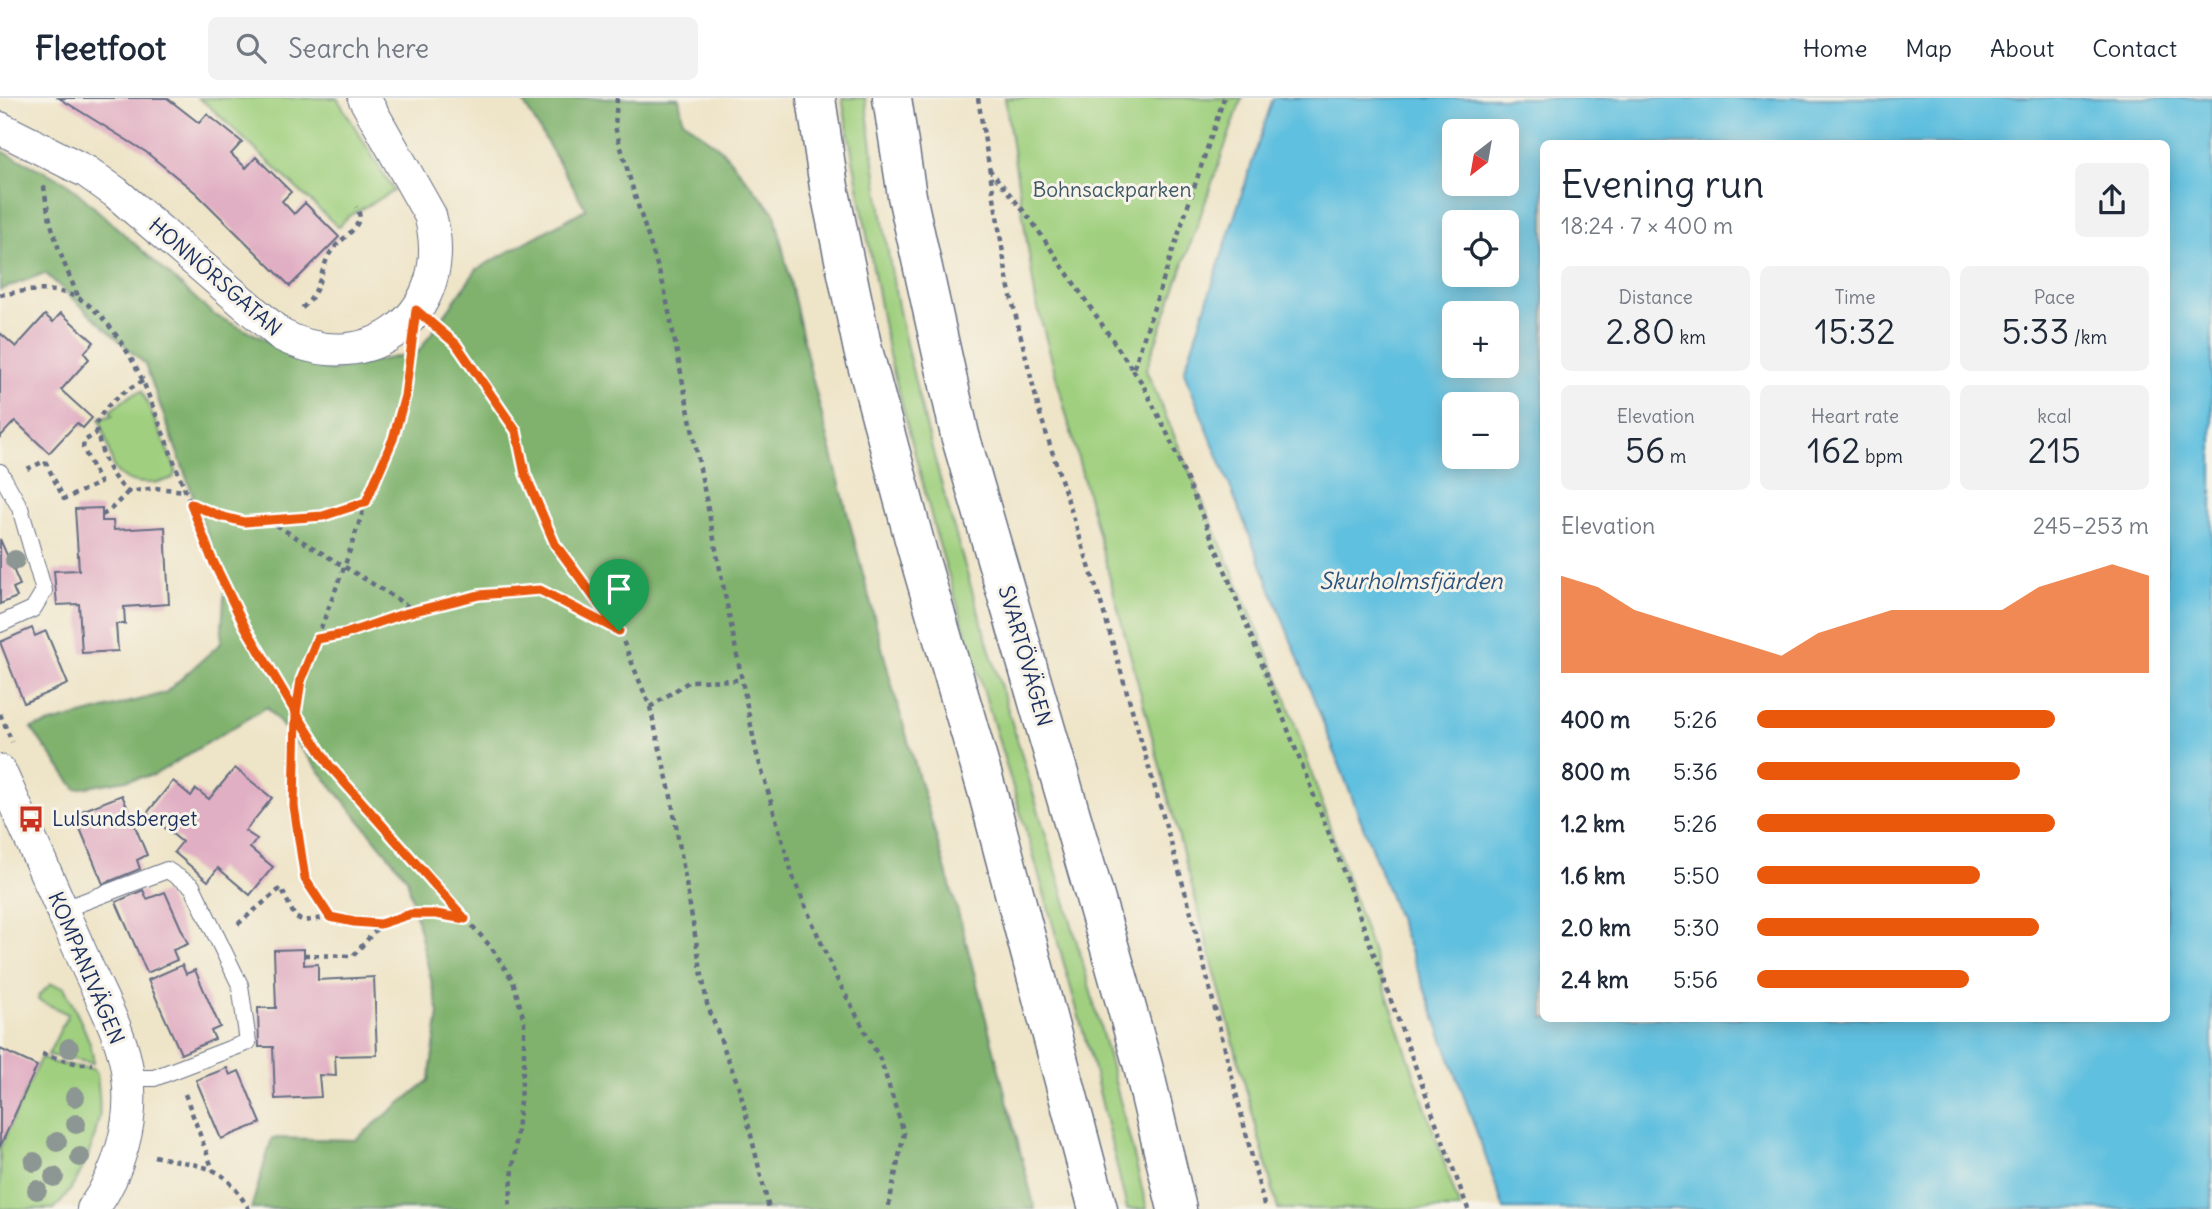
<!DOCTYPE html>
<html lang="en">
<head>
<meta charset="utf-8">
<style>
	:root { --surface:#fff; --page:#f2f2f3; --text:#1f2937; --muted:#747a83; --line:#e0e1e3; --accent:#ea580c }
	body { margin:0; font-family:Delius,sans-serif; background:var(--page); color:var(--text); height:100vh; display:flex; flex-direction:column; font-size:26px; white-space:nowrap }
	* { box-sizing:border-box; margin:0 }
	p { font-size:23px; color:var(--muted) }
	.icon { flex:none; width:38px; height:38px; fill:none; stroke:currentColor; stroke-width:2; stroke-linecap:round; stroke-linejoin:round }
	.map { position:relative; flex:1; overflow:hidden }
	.side { position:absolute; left:1540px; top:42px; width:630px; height:882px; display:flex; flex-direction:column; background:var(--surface); border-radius:10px; box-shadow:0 4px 18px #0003 }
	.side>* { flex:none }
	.needle { width:46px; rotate:211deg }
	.fabs { position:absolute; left:1442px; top:21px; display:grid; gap:14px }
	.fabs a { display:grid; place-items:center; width:77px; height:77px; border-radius:10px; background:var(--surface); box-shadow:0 4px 18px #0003; font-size:35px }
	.pin { position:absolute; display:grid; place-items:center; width:60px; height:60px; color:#fff; margin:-72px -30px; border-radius:50% 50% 50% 0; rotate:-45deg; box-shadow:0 0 7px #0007 }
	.pin .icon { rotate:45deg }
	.round { display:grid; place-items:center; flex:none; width:74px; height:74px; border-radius:10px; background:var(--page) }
	.head { display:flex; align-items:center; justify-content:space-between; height:119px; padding:0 21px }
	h1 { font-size:38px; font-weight:600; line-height:52px }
	.figures { display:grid; grid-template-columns:repeat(3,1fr); gap:10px; height:119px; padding:7px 21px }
	.figures div { display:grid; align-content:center; border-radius:10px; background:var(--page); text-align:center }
	.figures b { font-size:35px; font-weight:600 }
	.figures small { font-size:19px; font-weight:400 }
	.figures p { font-size:19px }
	.chart { height:196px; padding:14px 21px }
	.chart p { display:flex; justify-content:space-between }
	.chart svg { width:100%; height:126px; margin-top:7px; fill:var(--accent); opacity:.7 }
	ul { padding:0 21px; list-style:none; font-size:23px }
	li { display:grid; grid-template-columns:112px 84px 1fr; align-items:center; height:52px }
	li i { height:18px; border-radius:9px; background:var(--accent) }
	header { display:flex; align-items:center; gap:42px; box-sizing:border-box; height:98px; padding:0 35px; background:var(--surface); border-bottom:2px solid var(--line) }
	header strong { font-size:33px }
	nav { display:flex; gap:38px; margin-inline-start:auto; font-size:24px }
	.search { width:490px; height:63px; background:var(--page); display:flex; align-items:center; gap:18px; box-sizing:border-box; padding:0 24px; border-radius:10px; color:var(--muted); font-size:26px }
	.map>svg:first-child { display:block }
</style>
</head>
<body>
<header>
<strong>Fleetfoot</strong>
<div class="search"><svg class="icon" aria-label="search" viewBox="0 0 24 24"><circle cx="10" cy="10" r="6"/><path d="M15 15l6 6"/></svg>Search here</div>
<nav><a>Home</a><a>Map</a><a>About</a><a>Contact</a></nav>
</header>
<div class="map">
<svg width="2212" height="1111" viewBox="0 0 2212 1111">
	<rect width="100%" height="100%" fill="#f7f3e8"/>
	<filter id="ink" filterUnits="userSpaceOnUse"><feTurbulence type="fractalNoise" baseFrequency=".0143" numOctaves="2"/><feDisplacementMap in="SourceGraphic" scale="14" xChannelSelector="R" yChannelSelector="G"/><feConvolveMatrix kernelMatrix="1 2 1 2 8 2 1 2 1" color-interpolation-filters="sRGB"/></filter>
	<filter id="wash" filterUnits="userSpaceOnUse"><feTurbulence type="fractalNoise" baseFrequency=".00686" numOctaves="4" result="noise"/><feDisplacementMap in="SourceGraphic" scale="28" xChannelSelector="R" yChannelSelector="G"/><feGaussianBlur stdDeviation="1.57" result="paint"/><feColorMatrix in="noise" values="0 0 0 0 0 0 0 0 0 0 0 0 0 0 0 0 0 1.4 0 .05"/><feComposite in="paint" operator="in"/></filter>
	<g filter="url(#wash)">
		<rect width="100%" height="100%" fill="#eee4c7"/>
		<path fill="#a0d07f" stroke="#5e806e" stroke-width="2" d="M198,0H337L394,93L349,118L338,129L209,8Z
			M842,0H865C877,84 888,168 907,250C945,415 998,576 1046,738C1083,862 1117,986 1147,1111H1127L1093,968L1031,749L936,436L889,257Z
			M1005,0H1242L1146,272L1283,591L1460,1111H1278L1036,203Z
			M142,293L176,372L173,380C155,387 126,389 114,370L100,321L113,317L110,313L131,297Z
			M51,886L64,889C72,907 95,946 93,965L48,957L68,916L38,902L39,897Z
			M41,959L54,965L93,971L97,976C98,990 101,1006 99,1019C93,1051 78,1089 54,1111H0V1049Z"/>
		<path fill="#80b26e" stroke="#4e7066" stroke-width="2" d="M521,0H679L683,22L721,51L775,116L810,271L891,584L962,828L1035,1111H251L272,1040L355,1042L429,982L439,915L407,780L267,609L154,677L76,691L31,630L165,595L221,545L225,485L145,266L45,175L0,192V52L66,84L214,217L331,273L418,254L477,171L586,111Z"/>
		<path fill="#61c0df" stroke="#3e789e" stroke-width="2" fill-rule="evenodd" d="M1273,0H2212V1111H1504C1405,829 1296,551 1184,274ZM1454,33H1507V86H1454ZM1544,46H2166V920H1544ZM1454,124H1507V177H1454ZM1454,215H1507V268H1454ZM1454,306H1507V359H1454Z"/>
		<g id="blocks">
			<path fill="#e1afc3" d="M59,0H167L199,25L207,16L242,44L231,56L246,70L256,59L291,94L282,103L294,116L305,105L339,139L290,188L196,95L146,54Z
				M61,215L94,244L84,255L89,261L61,292L92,320L83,330L77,325L49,355L15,323L0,339V235L16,249L45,217L53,224Z
				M102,410V423H113L114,432L165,429L169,506L124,509L125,526H116L118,553L82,555L79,506L57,507L54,473L79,472L75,411Z
				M0,441L20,487L13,490L17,499L0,506Z
				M32,530L35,538L46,533L68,586L24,605L0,544Z
				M235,670L272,700L245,733L257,741L250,750L273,769L250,797L218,770L208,783L174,754L182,744L147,715L173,683L191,698L196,691L209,701Z
				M122,697L147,757L137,762L140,771L103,786L74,716Z
				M143,792L147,801L165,794L188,846L173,852L177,862L147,875L116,804Z
				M304,851V867L318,866V882L374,879L377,957L335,958L336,978L319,977L321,999L275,1001L273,949H259L258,910H276L274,852Z
				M182,867L186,876L195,872L220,929L211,933L215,941L181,956L148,882Z
				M0,951L37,968L0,1049Z
				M227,970L230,977L239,973L261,1025L221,1041L196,982Z"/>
		</g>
	</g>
	<g filter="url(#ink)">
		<use href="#blocks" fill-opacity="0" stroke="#656e83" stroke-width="2"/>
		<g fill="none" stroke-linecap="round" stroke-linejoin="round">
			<g stroke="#656e83" stroke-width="18">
				<path id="lane" d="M0,374L20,410L44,493L33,511L0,526
					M62,812L167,772L192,788L240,887L248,944L154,980H128"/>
			</g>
			<g stroke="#656e83" stroke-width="34">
				<path id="street" d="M0,30L87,74L115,94L281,237C370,283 457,213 430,117L364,0
					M0,673C29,737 57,800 85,864C101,901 124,939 128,979C134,1024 119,1075 93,1111"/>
			</g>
			<g stroke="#656e83" stroke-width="41">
				<path id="secondary" d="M816,0L829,89L863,252L917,452L988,696L1098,1111
					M892,0L907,98L960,337L1113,861L1143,968L1177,1111"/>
			</g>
			<path stroke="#656e83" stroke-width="4.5" stroke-dasharray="5 5" stroke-linecap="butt" d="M617,0L615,29L635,98L664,189L756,653L794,782L836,879L881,963L904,1035L888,1111
				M978,0L1008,186L1040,316L1101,505L1189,807L1265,1111
				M989,71L1031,122L1133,272L1224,0
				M44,88C48,127 63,165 79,200
				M0,197C25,192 57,188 80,201C107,217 130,256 143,283L211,459L244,527L296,615L329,667L491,849L513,883L524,922V964L509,1111
				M302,210C322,194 319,171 332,152C339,143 353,135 358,124C361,118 359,114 356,109
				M441,233L456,246L516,333L525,376L555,446L618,531
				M410,261L405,298L392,341L366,404L345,467L301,582L296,615L294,708L305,781L330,819L353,824L380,826L411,816H436L465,821
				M1133,272L1142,285L1168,337L1223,467L1335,751L1468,1111
				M143,283C122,294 105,306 95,328C103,356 105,374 128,394L155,390L186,393
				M27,371L45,363L64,401L100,385L83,350L84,343L97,335
				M191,406L220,418L244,424L322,418L365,404
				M102,417L108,414L128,394
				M268,422C317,453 367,481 415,513
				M317,541L345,536L403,516L479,497L540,492L619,533L650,609L670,693L707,906L740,992L769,1111
				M650,609L690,583L742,582
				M0,616L12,644
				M238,826L281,790L295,819L304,823L330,819
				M304,857L353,858L380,827
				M42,956L78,966H92
				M185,996L213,1072
				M154,1058C172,1063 205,1066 220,1076C232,1084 241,1099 249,1111"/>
			<use href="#lane" stroke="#fff" stroke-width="16"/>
			<use href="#street" stroke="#fff" stroke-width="32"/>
			<use href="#secondary" stroke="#fff" stroke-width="38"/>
		</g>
		<g fill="#8c9692">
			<circle cx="15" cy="462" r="10"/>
			<circle cx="69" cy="950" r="10"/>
			<circle cx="75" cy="999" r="10"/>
			<circle cx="76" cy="1026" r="10"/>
			<circle cx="57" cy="1044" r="10"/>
			<circle cx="80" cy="1059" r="10"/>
			<circle cx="34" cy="1064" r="10"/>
			<circle cx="54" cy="1079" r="10"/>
			<circle cx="37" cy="1092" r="10"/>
		</g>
	</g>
	<g fill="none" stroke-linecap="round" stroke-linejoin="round" filter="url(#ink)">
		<g stroke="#fff" stroke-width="14">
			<path id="route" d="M619,533L555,446L525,376L516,333L456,246L416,212L405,298L393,341L366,404L323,418L244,424L220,418L191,406L211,459L244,527L296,615L294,708L305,781L330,819L354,824L380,826L411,816H436L465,821L329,667L296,615L301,582L317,541L345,536L403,516L479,497L540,492L619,533"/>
		</g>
		<use href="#route" stroke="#ea580c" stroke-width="9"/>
	</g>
	<defs>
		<g id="bus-bare" transform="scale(2.1)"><path d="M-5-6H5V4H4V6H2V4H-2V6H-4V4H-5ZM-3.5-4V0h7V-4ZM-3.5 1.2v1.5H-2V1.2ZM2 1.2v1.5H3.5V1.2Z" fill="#c8321e" stroke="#f7f3e8" stroke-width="2.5" paint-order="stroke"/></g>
	</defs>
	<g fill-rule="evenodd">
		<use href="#bus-bare" x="31" y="721"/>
	</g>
	<g text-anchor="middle" stroke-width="6" stroke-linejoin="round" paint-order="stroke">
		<g font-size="21" fill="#3c5766" stroke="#f7f3e8">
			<text x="1112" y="99">Bohnsackparken</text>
		</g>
		<g font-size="21" fill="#1b2f5e" stroke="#f7f3e8">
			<text transform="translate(215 179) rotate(41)" y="7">HONNÖRSGATAN</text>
			<text transform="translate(1025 558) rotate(74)" y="7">SVARTÖVÄGEN</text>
			<text transform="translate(86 870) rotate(67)" y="7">KOMPANIVÄGEN</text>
		</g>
		<g font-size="21" fill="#1b2f5e" stroke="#f7f3e8" text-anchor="start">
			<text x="52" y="728">Lulsundsberget</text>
		</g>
		<g font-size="23" font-style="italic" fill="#2c537e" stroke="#f7f3e8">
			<text x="1411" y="491">Skurholmsfjärden</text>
		</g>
	</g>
</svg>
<div class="fabs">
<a><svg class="needle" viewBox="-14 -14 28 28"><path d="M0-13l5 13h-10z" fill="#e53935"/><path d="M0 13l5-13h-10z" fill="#747a83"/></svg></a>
<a><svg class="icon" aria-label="locate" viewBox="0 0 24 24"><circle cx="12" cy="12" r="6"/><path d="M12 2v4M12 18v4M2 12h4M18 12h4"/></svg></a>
<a>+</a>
<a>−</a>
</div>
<div class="pin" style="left:619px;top:533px;background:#1e9e55"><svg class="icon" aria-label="arrive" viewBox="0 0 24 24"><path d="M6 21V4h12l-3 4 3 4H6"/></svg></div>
<section class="side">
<div class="head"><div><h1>Evening run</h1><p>18:24 · 7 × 400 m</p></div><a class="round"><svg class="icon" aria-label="share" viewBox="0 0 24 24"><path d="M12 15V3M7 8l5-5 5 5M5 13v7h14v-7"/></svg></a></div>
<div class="figures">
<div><p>Distance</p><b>2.80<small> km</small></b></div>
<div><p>Time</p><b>15:32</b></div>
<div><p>Pace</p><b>5:33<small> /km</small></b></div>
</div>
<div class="figures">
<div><p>Elevation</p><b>56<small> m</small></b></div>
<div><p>Heart rate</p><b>162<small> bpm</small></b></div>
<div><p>kcal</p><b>215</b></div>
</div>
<div class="chart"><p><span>Elevation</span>245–253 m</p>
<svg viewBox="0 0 160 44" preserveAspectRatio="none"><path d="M0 44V10L10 14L20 22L30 26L40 30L50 34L60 38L70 30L80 26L90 22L100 22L110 22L120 22L130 14L140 10L150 6L160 10V44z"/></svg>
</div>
<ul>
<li><b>400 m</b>5:26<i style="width:76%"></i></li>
<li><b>800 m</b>5:36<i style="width:67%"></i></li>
<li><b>1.2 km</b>5:26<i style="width:76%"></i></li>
<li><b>1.6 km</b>5:50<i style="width:57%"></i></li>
<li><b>2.0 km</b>5:30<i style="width:72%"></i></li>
<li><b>2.4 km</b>5:56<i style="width:54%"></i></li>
</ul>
</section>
</div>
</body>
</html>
